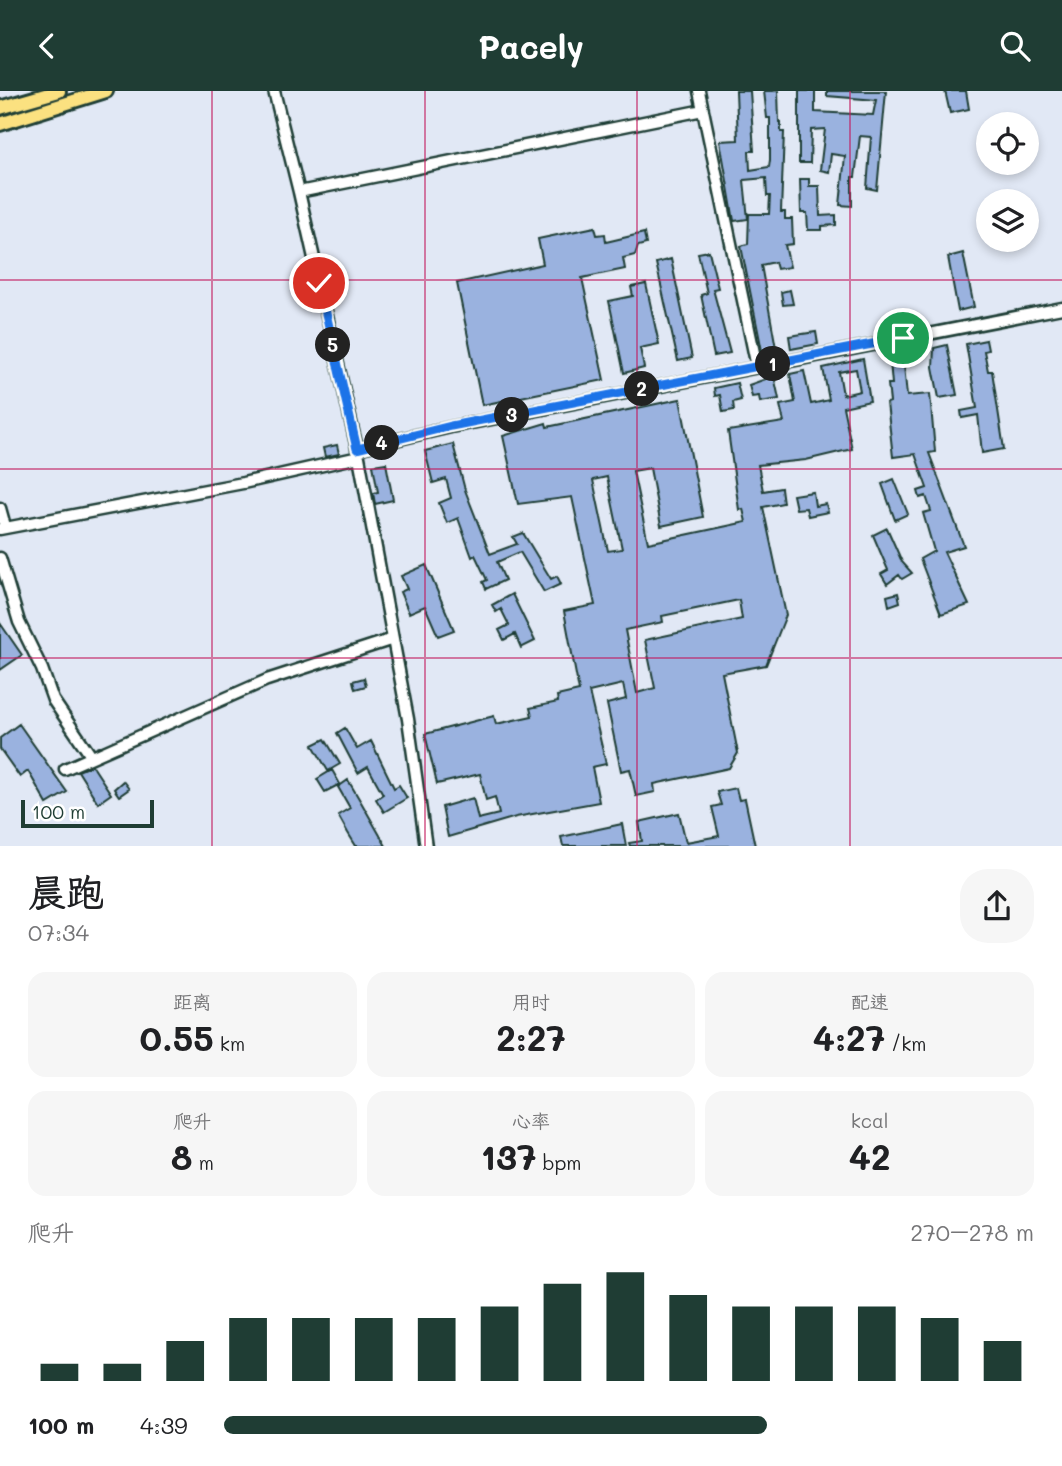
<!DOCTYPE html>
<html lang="zh">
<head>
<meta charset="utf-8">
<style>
	:root { --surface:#fff; --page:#f6f6f6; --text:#202124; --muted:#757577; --accent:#1f3d34 }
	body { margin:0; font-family:Mali,"LXGW WenKai TC",sans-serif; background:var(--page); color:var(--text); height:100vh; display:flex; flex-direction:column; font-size:26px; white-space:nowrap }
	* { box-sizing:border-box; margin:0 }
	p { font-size:23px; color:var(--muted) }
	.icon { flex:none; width:38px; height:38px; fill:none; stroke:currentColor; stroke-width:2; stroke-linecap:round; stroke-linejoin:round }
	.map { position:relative; height:755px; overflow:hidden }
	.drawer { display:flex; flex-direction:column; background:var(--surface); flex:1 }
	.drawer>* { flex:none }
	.controls { position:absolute; left:976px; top:21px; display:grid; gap:14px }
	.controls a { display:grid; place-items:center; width:63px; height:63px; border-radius:50%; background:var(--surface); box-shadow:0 4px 10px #0003; font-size:35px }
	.scale { position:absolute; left:21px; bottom:18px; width:133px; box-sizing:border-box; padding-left:7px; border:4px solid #1f3d34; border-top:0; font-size:19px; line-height:24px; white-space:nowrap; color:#1f3d34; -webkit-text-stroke:5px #fff; paint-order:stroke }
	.pin { position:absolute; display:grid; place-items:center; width:60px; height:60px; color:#fff; margin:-30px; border:4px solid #fff; border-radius:50%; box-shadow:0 2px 7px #0007 }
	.km { position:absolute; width:35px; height:35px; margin:-18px; border-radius:50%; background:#222; color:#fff; font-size:19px; line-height:35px; text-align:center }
	.round { display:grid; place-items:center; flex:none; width:74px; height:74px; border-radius:28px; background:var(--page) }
	.head { display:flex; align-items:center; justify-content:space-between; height:119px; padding:0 28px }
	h1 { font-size:38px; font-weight:700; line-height:52px }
	.metrics { display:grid; grid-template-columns:repeat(3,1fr); gap:10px; height:119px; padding:7px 28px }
	.metrics div { display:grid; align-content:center; border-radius:18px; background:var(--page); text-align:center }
	.metrics b { font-size:35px; font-weight:700 }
	.metrics small { font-size:19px; font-weight:400 }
	.metrics p { font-size:19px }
	.chart { height:196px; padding:14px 28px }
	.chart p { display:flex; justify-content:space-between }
	.chart svg { width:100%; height:126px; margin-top:7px; stroke:var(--accent); stroke-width:6 }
	ul { padding:0 28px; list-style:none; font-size:23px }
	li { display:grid; grid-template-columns:112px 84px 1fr; align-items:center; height:52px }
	li i { height:18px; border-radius:9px; background:var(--accent) }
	header { display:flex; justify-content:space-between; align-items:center; height:91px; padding:0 28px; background:var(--accent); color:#fff; font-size:32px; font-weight:700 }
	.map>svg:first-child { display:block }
</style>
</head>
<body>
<header><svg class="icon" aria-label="back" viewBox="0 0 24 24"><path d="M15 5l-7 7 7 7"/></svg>Pacely<svg class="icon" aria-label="search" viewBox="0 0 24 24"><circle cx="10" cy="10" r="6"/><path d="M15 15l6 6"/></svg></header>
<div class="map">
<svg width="1062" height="756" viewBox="0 0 1062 756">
	<rect width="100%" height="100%" fill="#e1e8f5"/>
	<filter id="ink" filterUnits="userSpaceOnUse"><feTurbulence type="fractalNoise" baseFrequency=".0143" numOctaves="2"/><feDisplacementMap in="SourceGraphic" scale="14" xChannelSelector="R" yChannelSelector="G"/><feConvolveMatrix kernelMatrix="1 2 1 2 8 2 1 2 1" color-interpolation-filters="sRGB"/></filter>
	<g filter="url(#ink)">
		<path fill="#9ab2df" stroke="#1f3d34" stroke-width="2" fill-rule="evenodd" d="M736,0H750L754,60H749L750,79L769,76L770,69V27H767L764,0H778L779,31H781V41H784L781,121H785V128H792L793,153L785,154L790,176L777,178L775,171L761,174L776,257L762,260L741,155L748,153L749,123H769L770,105H767L766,87L744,89L748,128L734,130L720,50L738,49Z
			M799,0H815V21L873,24L876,9L827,5V0H886L877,99L867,97L871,46L860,45L855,86H852V115L840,114L845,65L831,63L829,81L820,79L825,38L811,39L810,72H799Z
			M945,0H966L969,18L950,22Z
			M800,88H809V95H819L820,125L836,124V134L822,135V139H808L807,122H801Z
			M595,136L597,144L605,143L606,151L644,142L646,153L638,155L635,164L623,167L625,178L582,187L604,289L482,314L457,192L543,173L538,148Z
			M709,160L718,197L713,198L730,262L714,265L701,204L707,202L698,162Z
			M963,162L974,216L958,220L948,166Z
			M671,168L692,267L678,270L656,172Z
			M646,193L659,253L640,257L644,277L624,282L609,210L633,205L631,196Z
			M790,199L793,213L783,214L781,201Z
			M816,241L818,253L791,258L789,245Z
			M986,249L988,259L984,260L988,280H992L1004,358L982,362L978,324L962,327L961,320L977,317L966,253Z
			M947,254L957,304L939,307L933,276L934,257Z
			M912,255L913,263L903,264L907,305L930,303L935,361L929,362L964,455L944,461L969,514L941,523L920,468L934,460L923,422L931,420L926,405L920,407L918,400L927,397L915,363L893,366L887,312L890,311L888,293H892L889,259Z
			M863,268L870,310L843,316L852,358L806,369L758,374L763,400L781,397L783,412L763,416L786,524L766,574L722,582L738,662L729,677L654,693L655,701L636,705L630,678L621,680L607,613L626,608L623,593L589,601L606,673L592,676L599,711L516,726L448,746L442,716L473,707L478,728L499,723L495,706L486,709L480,683L437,693L425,643L494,625L496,633L532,625L530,617L558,611L557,605L579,600L564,520L595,514L572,406L518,413L503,345L546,332L547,336L680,308L703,426L661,435L650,377L633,380L648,452L746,431L743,418L739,419L728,340L784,331L780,314L795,311L790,283L804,280L811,313L829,309L823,277ZM856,278L860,300L843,304L839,281ZM607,386L622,458L608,460L593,389ZM739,509L742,528L645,549L655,597L637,602L625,539L663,531L662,525Z
			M774,285L779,308L760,311L759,305L752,306L749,294Z
			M737,292L741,309L733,311L734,319L723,321L720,304L715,305L714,297Z
			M453,353L465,399L490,463L517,453L513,446L523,442L551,488L557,485L561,493L544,501L520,461L497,471L505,489L486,498L483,491L487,489L475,464L472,466L458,427L447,432L439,412L451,407L446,388L433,392L425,360Z
			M337,354L339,363L325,366L323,357Z
			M386,372L393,409L375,413L373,402L378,401L373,374Z
			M894,388L908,423L895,429L882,393Z
			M813,401L815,415L826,413L828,421L808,425L806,417L796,418L793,404Z
			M887,437L902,471L912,482L902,488L899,484L887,493L881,483L888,479L873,444Z
			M426,474L454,539L438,545L425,515L409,522L400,501L407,498L401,485Z
			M898,502L900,511L889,515L887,505Z
			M512,503L535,550L521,557L515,543L504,549L499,539L509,534L501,518L496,521L492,514Z
			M0,532L22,564L0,579Z
			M364,587L366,595L355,598L353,590Z
			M19,633L67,701L47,713L28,680L20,686L0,658V647Z
			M345,637L357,658L371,650L394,697L399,694L407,707L384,721L376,708L383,703L368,676L358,682L337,642Z
			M325,648L340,673L328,680L313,654Z
			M92,674L111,703L98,712L78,680Z
			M332,679L340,693L325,701L317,688Z
			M348,689L361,711L386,755H356L348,742L338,724L350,717L338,696Z
			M123,690L129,698L119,705L114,698Z
			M736,697L739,709L745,708L755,755H630L629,752L642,750L639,731L679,722L686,751L719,745L712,716L721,714L717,701Z
			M622,733L626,755H563L561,746Z"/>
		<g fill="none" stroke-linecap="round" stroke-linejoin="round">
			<g stroke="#1f3d34" stroke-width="15">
				<path id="minor" d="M274,0L299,101
					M699,0L757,276
					M357,358L451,336L1062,217
					M0,417L5,435
					M0,438L243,392L359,366
					M0,467L19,531L42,578L53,609L91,665
					M65,678L267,589L393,548
					M426,756L408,628L359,366L299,101L703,19"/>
			</g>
			<g stroke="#1f3d34" stroke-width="18">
				<path id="major" d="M0,17L59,0
					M0,33L106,0"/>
			</g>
			<use href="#minor" stroke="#fff" stroke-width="10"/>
			<use href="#major" stroke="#fbe180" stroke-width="12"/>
		</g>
	</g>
	<g fill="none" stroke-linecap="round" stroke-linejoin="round" filter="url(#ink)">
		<g stroke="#fff" stroke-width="14">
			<path id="route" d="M319,192L357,358L451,335L903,247"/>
		</g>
		<use href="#route" stroke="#1a73e8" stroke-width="9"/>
	</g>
	<path fill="none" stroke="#c2185b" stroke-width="2" stroke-opacity="0.55" d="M212,0V756M425,0V756M637,0V756M850,0V756M0,189H1062M0,378H1062M0,567H1062"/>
</svg>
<div class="controls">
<a><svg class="icon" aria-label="locate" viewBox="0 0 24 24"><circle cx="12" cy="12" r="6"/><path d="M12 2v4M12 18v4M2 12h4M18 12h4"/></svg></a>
<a><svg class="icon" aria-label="layers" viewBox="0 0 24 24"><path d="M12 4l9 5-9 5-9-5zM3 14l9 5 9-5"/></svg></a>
</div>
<div class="scale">100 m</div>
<div class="pin" style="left:903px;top:247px;background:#1e9e55"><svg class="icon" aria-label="arrive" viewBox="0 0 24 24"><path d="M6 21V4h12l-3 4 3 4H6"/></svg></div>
<div class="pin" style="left:319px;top:192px;background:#d93025"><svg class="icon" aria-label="check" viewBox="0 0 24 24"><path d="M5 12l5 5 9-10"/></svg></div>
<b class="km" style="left:773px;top:273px">1</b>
<b class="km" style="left:642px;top:298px">2</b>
<b class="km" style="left:512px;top:324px">3</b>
<b class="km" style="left:382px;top:352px">4</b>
<b class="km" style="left:333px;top:254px">5</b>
</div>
<section class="drawer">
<div class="head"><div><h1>晨跑</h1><p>07:34</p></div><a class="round"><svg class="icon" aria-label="share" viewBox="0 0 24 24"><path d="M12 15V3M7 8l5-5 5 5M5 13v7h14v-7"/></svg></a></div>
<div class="metrics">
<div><p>距离</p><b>0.55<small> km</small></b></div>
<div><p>用时</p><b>2:27</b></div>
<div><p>配速</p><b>4:27<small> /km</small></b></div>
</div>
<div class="metrics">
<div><p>爬升</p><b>8<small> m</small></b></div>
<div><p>心率</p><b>137<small> bpm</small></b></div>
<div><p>kcal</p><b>42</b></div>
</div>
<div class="chart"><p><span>爬升</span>270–278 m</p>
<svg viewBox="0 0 160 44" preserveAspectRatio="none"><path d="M5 44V38M15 44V38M25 44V30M35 44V22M45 44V22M55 44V22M65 44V22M75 44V18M85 44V10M95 44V6M105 44V14M115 44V18M125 44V18M135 44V18M145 44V22M155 44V30"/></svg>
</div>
<ul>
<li><b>100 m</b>4:39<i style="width:67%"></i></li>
</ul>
</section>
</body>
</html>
